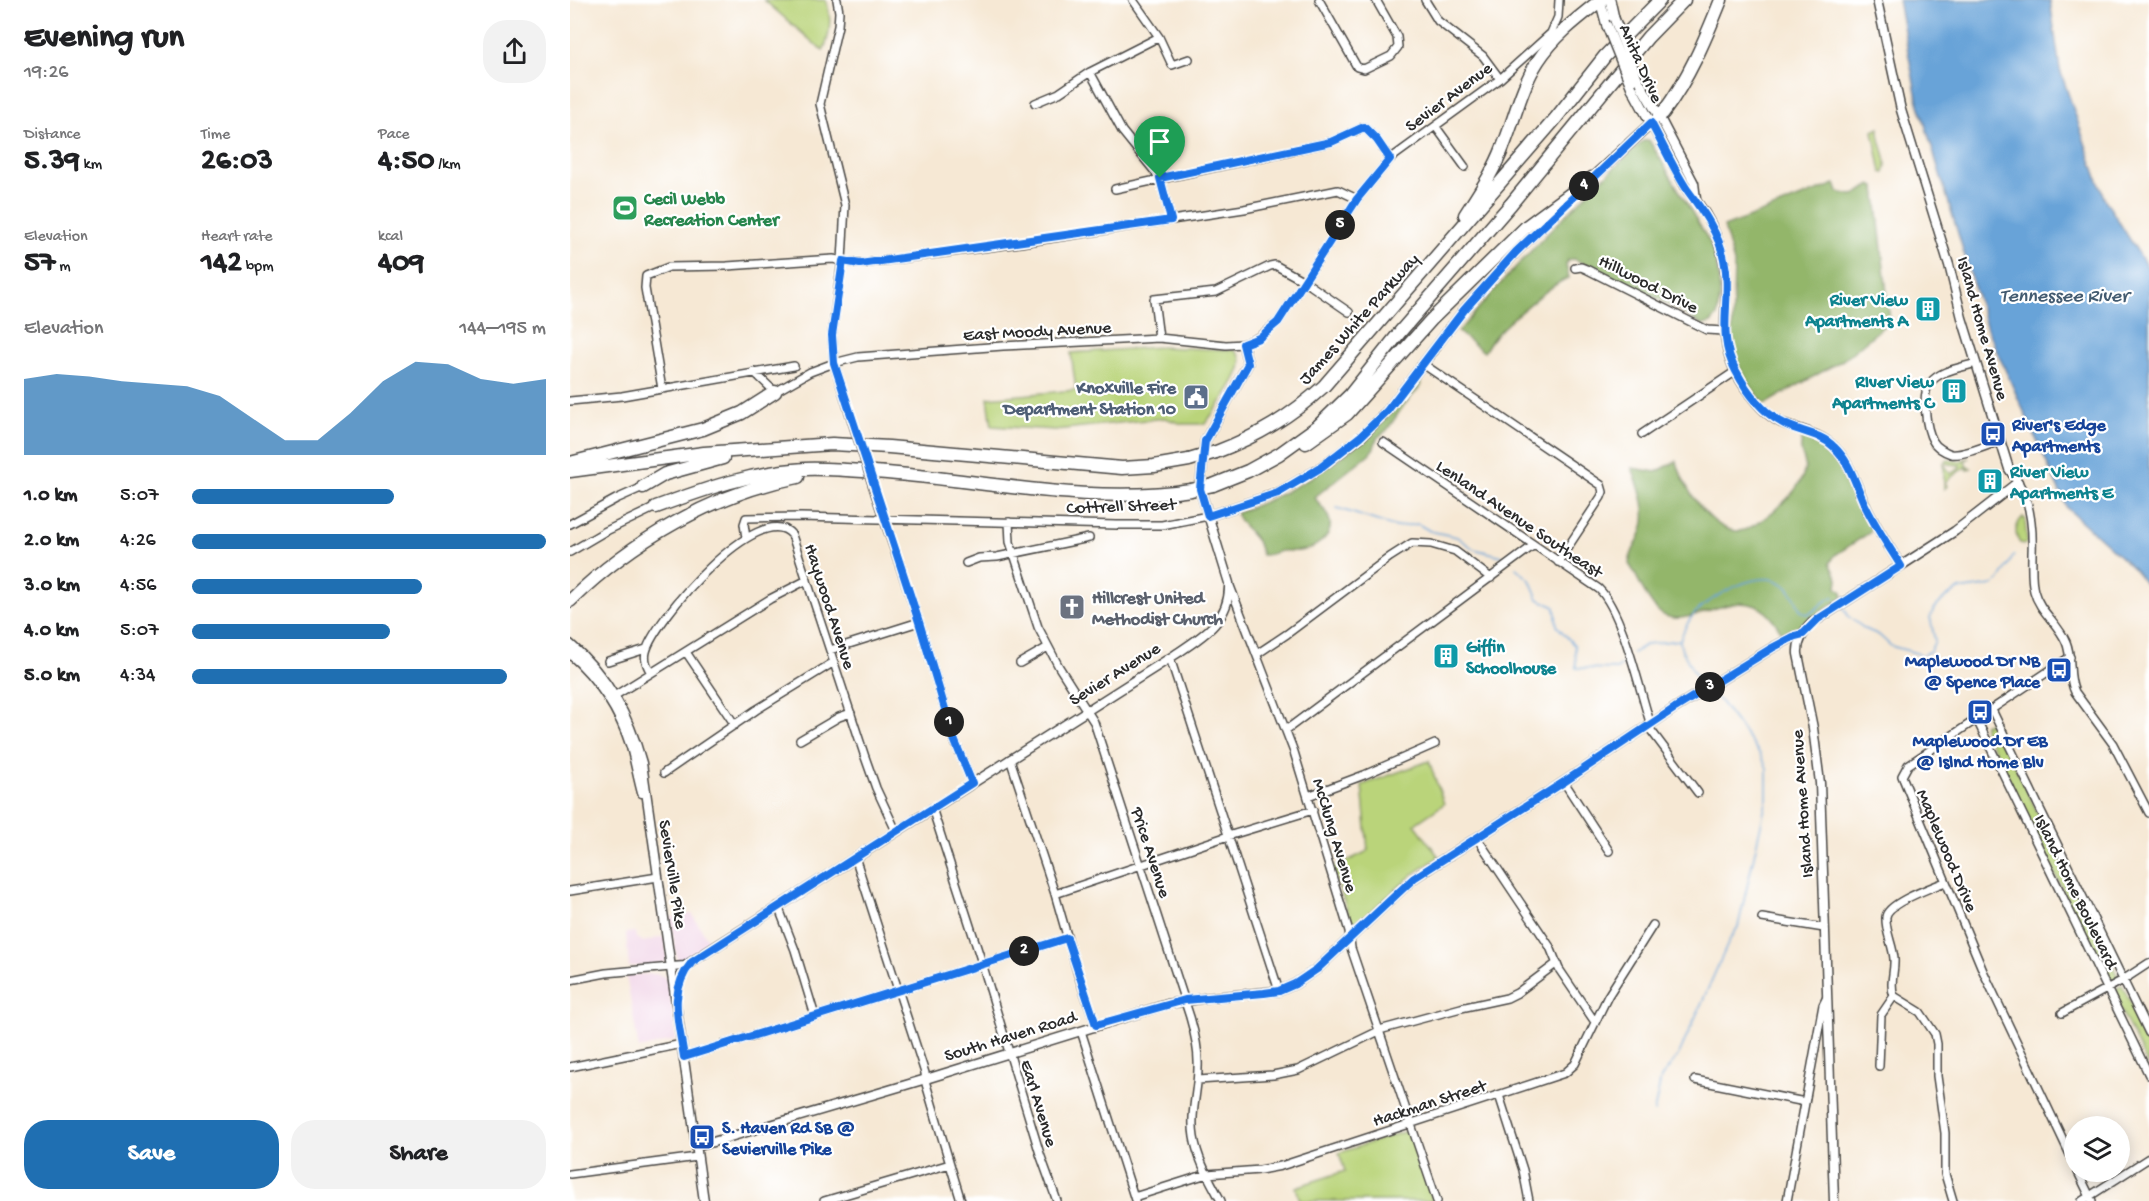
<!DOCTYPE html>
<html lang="en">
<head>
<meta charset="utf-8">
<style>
	:root { --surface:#fff; --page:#f2f2f2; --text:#202124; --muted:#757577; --accent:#1f6fb2 }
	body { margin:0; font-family:"Gochi Hand",sans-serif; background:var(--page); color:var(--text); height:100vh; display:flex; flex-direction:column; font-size:22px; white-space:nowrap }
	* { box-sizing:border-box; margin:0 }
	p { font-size:20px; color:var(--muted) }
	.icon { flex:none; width:33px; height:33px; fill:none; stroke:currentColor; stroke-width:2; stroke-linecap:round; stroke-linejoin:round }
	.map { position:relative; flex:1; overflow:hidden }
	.details { display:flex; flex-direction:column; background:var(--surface); width:570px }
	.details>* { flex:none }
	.fabs { position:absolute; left:1494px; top:1116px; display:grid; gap:12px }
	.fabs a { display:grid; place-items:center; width:66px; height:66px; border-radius:50%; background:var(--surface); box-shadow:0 3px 15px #0003; font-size:30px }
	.pin { position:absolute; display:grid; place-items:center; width:51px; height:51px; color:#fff; margin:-62px -26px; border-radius:50% 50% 50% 0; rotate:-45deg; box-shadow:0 0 6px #0007 }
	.pin .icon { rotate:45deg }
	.km { position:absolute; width:30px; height:30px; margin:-15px; border-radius:50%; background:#222; color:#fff; font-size:16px; line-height:30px; text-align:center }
	.round { display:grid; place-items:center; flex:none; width:63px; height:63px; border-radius:24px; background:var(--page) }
	.summary { display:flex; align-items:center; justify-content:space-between; height:102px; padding:0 24px }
	h1 { font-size:33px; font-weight:700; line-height:45px }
	.stats { display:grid; grid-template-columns:repeat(3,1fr); gap:9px; height:102px; padding:6px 24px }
	.stats div { display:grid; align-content:center }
	.stats b { font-size:30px; font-weight:700 }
	.stats small { font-size:16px; font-weight:400 }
	.stats p { font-size:16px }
	.chart { height:168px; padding:12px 24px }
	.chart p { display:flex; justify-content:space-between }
	.chart svg { width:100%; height:108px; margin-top:6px; fill:var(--accent); opacity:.7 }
	.action { display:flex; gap:12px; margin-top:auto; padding:12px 24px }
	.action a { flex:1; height:69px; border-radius:24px; background:var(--accent); color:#fff; font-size:24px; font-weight:700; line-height:69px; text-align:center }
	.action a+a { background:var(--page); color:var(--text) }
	ul { padding:0 24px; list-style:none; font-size:20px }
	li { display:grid; grid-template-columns:96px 72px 1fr; align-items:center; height:45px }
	li i { height:15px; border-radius:8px; background:var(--accent) }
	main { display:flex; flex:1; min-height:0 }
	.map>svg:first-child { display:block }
</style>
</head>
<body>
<main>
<section class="details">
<div class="summary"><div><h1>Evening run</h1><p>19:26</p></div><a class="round"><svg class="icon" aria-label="share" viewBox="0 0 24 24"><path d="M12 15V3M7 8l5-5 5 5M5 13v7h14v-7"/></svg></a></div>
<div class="stats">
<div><p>Distance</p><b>5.39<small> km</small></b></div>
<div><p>Time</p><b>26:03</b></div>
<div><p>Pace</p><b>4:50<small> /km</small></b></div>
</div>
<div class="stats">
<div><p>Elevation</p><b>57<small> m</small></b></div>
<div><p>Heart rate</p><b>142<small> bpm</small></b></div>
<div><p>kcal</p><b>409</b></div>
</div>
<div class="chart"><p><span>Elevation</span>144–195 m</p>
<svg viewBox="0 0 160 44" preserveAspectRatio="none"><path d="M0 44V13L10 11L20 12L30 14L40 15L50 16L60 20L70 29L80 38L90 38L100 27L110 14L120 6L130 7L140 13L150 15L160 13V44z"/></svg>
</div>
<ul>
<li><b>1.0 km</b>5:07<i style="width:57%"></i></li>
<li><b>2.0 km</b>4:26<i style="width:100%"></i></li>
<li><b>3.0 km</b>4:56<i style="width:65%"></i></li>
<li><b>4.0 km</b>5:07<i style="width:56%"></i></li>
<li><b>5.0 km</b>4:34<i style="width:89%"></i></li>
</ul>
<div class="action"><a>Save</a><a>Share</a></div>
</section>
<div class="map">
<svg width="1579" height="1201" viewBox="0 0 1579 1201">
	<rect width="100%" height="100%" fill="#fff"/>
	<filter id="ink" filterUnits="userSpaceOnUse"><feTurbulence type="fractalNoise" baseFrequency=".0167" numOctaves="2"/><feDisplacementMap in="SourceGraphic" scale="12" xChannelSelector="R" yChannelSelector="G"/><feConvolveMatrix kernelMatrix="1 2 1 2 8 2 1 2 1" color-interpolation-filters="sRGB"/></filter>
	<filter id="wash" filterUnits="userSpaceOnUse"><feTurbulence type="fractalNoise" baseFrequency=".008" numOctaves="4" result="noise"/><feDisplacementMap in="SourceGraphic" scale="24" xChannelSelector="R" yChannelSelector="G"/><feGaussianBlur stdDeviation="1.35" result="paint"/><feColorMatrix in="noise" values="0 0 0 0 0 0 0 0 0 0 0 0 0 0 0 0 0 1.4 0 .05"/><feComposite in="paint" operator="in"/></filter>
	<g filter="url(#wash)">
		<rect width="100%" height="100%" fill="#f6e8d4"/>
		<path fill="#f0d0e5" d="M122,914L141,945L114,963H108L100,918Z
			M65,932L66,938L74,942L95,936L97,958L95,962L90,964L59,967L56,933Z
			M86,974L93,976L98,982L106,1040L69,1049L56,975Z"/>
		<path fill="#bad47a" stroke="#728052" stroke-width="1.5" d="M194,0H256C262,18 261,34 253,51Z
			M1309,128C1307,143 1321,159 1314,173L1311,172L1303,131Z
			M589,347L664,350C668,354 671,356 671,362C672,376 644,412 635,424H612L595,418L485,430L422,426L418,398L506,390L501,353Z
			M1399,458L1395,461L1397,467L1401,468L1398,470L1395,467L1375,482L1377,486L1374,489V464L1380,474L1389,469L1390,465L1378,464L1375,462L1377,460L1389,461Z
			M1453,517L1455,520L1457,541L1455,544L1450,543C1444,535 1445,524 1453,517Z
			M1423,721L1548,977L1549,979L1539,984L1414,729V725Z
			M859,761L874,804L845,824L869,857L842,875L790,921L784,922L780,919L763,868L798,851L792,785Z
			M1552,985L1579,1040V1068L1542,992Z
			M839,1130L863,1201H730L726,1187L775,1171L769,1153Z"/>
		<path fill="#93b66a" stroke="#5f704a" stroke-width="1.5" d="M1079,140L1142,246L1148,272L1150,296L1147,316L1141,323L1133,325L1091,300L1004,259L998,260L996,265L999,278C985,281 935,324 925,336C921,340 918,346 914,352L888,332C946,264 1007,201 1073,141Z
			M1265,184L1268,192C1290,198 1284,194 1301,185L1305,187L1320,321L1273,360L1195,404L1186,394L1169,367L1162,345L1164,263L1154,227Z
			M850,379L851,386L834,405L817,430L807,438L804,448L799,454L746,496L745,498C750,506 758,512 760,522C763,537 743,550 729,551C723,552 717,550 711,551C704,553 699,555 692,555L687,541L670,521L666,513C723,493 769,463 813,421C827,408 837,392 850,379Z
			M1232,437L1269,457L1302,527L1299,533L1265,555L1260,563L1268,579L1267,588L1272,592L1273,597L1271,599L1214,636C1209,629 1204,619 1197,613C1164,582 1115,637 1088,611C1075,599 1069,578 1059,564C1060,552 1067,544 1071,533C1080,512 1069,487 1062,468L1086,472L1107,461C1111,484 1140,530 1167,531C1183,532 1220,499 1228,485C1231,481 1234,473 1235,468C1236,461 1232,457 1231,451C1230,447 1232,441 1232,437Z"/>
		<path fill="#67a3d8" stroke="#496782" stroke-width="1.5" d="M1328,0H1480L1490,70L1534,198L1579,270V589L1564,569L1497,508L1417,329L1347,98Z"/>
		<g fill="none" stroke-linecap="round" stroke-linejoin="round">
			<path stroke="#67a3d8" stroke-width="1.5" d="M767,508L826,527L848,524L860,531L887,537L904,549L932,556
				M946,568L960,580L968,599L985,607L987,626L1005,646L1006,668L1047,669L1054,663
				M1273,607L1279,617L1295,629L1309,635L1321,646L1353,655L1360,651L1365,641L1360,617L1364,609L1375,598L1388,590L1423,585L1429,581L1444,555
				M1110,640L1111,648L1131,686
				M1063,653L1077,644L1110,640C1114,630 1118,620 1126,612C1144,596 1189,567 1213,584C1222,590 1226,601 1231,611L1238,614C1248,610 1255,598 1264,597
				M1084,1112L1091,1078L1109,1054L1160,939L1168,927L1197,798V768L1190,754L1151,702L1138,692"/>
		</g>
	</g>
	<g filter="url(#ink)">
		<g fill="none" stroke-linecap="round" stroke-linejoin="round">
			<g stroke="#494744" stroke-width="10">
				<path id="minor" d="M267,0L269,12L268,26L250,104L275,205L272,261L262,335L264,363L282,421
					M563,0L589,37L602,65L619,59
					M749,0L787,67L794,69L821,56L828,47L827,37L806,0
					M855,0L868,21L913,56L930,79
					M520,72L552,131L590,178L601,220
					M465,103L489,93L520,72L589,37
					M866,127L895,167
					M545,189L761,142L794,127L807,140L820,159
					M1005,268L1011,267L1016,269L1137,330L1154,331
					M589,338L584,299L646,292L700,266L705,265L734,281L779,312
					M1406,363C1391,368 1370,370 1360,383C1351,393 1356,429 1363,441C1366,447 1375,452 1381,454C1393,456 1418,445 1430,441
					M853,364L1031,485L1033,492L1031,497L988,562
					M184,372L205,392L240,372L264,363L288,357L433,346L589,338L656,345L673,344L689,337L708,322L787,199L820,159L930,79L981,33L988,17L989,0
					M92,389L75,288L76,276L99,267L157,266L263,259L290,264L450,243L674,209L768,190L787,199
					M0,401L52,396L224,366
					M1072,434L1166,371
					M813,442L1029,589C1052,611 1069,687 1079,719L1080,729L1128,793
					M1448,482C1461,502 1463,531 1462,554C1462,566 1461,580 1464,591C1469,611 1488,623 1496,642C1503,658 1497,676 1505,692L1543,744L1579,813
					M306,496L349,622L384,739L402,783
					M439,522L440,542L468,627L489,667L524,722L620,1017C625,1034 629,1050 628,1068C628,1091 620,1113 624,1137C628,1161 640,1180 651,1201
					M0,524L46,499L73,487
					M176,538L174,524L176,518L231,517L547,525H592L638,516
					M0,552L34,532L86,507
					M396,563L409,558L427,557L519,538
					M660,586L724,752L779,931L781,948L867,1201
					M260,650L349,622
					M116,652L165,725
					M687,654L717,634L820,557L842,543L861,544L885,551L921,578
					M1500,657L1338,765L1332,776L1413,971L1504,1163
					M600,658L709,991
					M38,661L76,649
					M450,663L478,647
					M81,673C77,666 74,660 76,652C83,621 191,496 222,535L295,757L306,788L326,831
					M41,698L200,599L237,580
					M1422,710L1579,1033
					M1407,720L1579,1075
					M716,730L964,545
					M230,740L269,717L281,713
					M440,759L485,894L508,974L526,1025
					M94,773L186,710L264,662
					M994,782L1039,851
					M738,796L794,775L865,744
					M362,808L412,963L470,1154L487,1201
					M907,838L980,947L989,969L1025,1022
					M285,857L355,1073L356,1084L391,1201
					M1375,882C1363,887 1317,903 1316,917C1315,931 1323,945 1324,959C1325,972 1319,984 1324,996L1350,1012L1365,1034L1367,1044V1076L1375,1133V1174L1383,1201
					M0,891L88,877
					M485,894L658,836L743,810
					M208,906L225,950L245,1016
					M1192,918L1254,928
					M0,980L36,973L101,967
					M1492,1013L1553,980L1579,963
					M511,1031L565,1200
					M114,1057L497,938
					M1309,1066L1311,1015L1324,996
					M0,1067L112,1044
					M628,1080L703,1075L728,1070L813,1029L891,1008L937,998L947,993L987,963
					M1125,1080L1235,1102
					M929,1095L953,1170L959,1201
					M1508,1172L1522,1201
					M0,1174L127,1157
					M564,1197L637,1174L690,1170L711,1166L995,1073L1005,1064L1038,996L1083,925
					M254,1201L380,1164
					M1217,1201L1253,1005L1257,997
					M1512,1201L1579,1158"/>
			</g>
			<g stroke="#494744" stroke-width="11">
				<path id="tertiary" d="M1089,116L1124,183L1126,199
					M1081,123L1118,191C1142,217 1158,255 1156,291C1156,314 1152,336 1160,359C1168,381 1192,416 1215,424C1231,430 1251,434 1264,447C1282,464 1287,490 1298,511C1308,530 1320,548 1331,566
					M638,516L708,493L750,468L791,437L817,411L894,310L946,252L996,203
					M0,644C38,676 59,716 72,763L134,1201
					M0,654C28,678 50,712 61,747C65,762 68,778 72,793
					M101,967L115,966L600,658C628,639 661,623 659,583L630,489L633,459L635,441L678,364L673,344
					M106,993L111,977L119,964
					M126,1147L356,1079L598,1004L635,998L709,991L725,984L747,969L844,878L994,782L1105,708L1202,648L1225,636L1233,634
					M1264,1201L1250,783L1243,728L1228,654C1227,642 1233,632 1242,623L1385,531L1448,482L1439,469L1392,318L1379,265L1331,110L1307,0"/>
			</g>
			<g stroke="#494744" stroke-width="12">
				<path id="secondary" d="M1030,0L1037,26
					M1040,0L1044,18
					M1062,88L1081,123
					M1022,178L1089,116L1068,80"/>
			</g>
			<g stroke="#494744" stroke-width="15">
				<path id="motorway" d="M1089,116L1093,113C1119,78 1135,40 1151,0
					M895,215C909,193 924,171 933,147C945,118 951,87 968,61C984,36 1008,18 1031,0
					M736,443L777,414L861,320L957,226L1022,178
					M646,452C688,436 720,417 754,386L986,118L1035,56L1090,0
					M0,463L133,429L172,413L205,392
					M0,471L134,453L262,444L319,447L552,468L584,466L619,460
					M643,485L678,471L709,454L748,426L780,395L830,332L941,204L1078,37L1114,0
					M73,487L95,474L153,458
					M86,507C135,489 182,472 235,469C262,468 290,471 317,473C417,481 521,505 621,490
					M0,601C61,541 144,493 228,477"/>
			</g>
			<use href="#minor" stroke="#fff" stroke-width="7"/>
			<use href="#tertiary" stroke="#fff" stroke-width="8"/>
			<use href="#secondary" stroke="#fff" stroke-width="9"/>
			<use href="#motorway" stroke="#fff" stroke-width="12"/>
			<g stroke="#494744" stroke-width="10" stroke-linecap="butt">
				<path id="minor-bridge" d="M282,421L306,496"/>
			</g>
			<g stroke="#494744" stroke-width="12" stroke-linecap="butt">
				<path id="secondary-bridge" d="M1044,18L1068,80
					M1037,26L1062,88"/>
			</g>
			<g stroke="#494744" stroke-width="15" stroke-linecap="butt">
				<path id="motorway-bridge" d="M619,460L646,452
					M621,490L643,485"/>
			</g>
			<use href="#minor-bridge" stroke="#fff" stroke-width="7"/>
			<use href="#secondary-bridge" stroke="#fff" stroke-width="9"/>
			<use href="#motorway-bridge" stroke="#fff" stroke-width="12"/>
		</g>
	</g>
	<g fill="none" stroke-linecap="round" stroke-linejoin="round" filter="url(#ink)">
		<g stroke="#fff" stroke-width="12">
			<path id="route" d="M1081,123C1093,145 1104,170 1118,191C1133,211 1149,234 1154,259C1163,298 1145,333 1166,371C1176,390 1191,411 1211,422C1227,432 1249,432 1264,447C1280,462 1285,483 1294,503C1304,525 1318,545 1331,566L1248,619L1233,634L1225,636L1202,648L1105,708L994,782L844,878L747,969L725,984L709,991L694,993L615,1000L526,1025L497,938L114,1057C109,1022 97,992 122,962L402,783L384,739L349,622L264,363L262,335L273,261L290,264L601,220L590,178L761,142L794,127L807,140L820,159L787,199L708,322L689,338L673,344L678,364L635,441L630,489L638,516L708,493L750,468L791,436L817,411L894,310L946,252Z"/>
		</g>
		<use href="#route" stroke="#1a73e8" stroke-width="8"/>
	</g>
	<defs>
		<g id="stadium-square" transform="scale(1.35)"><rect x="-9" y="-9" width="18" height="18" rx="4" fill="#2e9e5b" stroke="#fff"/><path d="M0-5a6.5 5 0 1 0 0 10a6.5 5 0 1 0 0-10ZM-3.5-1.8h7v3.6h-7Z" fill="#fff"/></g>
		<g id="building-square" transform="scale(1.35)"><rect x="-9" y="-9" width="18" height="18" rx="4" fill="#0f9aa8" stroke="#fff"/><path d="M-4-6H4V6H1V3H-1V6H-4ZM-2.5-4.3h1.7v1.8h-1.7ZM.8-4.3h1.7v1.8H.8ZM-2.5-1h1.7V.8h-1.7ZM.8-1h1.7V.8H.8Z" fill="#fff"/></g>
		<g id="civic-square" transform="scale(1.35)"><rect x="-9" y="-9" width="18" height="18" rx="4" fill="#5c6f8a" stroke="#fff"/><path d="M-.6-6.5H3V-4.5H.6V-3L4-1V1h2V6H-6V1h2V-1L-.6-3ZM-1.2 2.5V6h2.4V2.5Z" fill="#fff"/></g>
		<g id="bus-square" transform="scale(1.35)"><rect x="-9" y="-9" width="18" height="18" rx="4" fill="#1a4fb4" stroke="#fff"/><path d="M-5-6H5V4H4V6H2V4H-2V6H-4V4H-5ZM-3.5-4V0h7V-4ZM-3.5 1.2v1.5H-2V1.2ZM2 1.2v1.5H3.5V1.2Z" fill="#fff"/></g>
		<g id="church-square" transform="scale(1.35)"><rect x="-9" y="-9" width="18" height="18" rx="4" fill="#6b7280" stroke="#fff"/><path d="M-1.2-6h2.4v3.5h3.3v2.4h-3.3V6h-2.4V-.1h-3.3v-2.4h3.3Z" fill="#fff"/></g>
	</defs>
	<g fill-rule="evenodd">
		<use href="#stadium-square" x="55" y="208"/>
		<use href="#building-square" x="1358" y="309"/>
		<use href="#building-square" x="1384" y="391"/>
		<use href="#civic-square" x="626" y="397"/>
		<use href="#bus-square" x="1423" y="434"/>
		<use href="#building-square" x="1420" y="481"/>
		<use href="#church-square" x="502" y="607"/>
		<use href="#building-square" x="876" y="656"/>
		<use href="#bus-square" x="1489" y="670"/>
		<use href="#bus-square" x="1410" y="712"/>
		<use href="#bus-square" x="132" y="1137"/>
	</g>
	<g text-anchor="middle" stroke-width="4.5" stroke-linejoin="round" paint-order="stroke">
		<g font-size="18" fill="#2b2b2b" stroke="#fff">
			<text transform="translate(1072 63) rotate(66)" y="6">Anita Drive</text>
			<text transform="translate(878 96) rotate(-37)" y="6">Sevier Avenue</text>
			<text transform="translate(1079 283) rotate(27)" y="6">Hillwood Drive</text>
			<text transform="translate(788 318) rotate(-48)" y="6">James White Parkway</text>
			<text transform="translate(1414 328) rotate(74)" y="6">Island Home Avenue</text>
			<text transform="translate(467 330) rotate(-3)" y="6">East Moody Avenue</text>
			<text transform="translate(551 505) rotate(-2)" y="6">Cottrell Street</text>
			<text transform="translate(950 518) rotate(34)" y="6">Lenland Avenue Southeast</text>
			<text transform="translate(261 606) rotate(72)" y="6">Haywood Avenue</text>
			<text transform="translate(544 673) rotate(-32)" y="6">Sevier Avenue</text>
			<text transform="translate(1231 804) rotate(-94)" y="6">Island Home Avenue</text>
			<text transform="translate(766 835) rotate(73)" y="6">McClung Avenue</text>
			<text transform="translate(1378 850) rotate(67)" y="6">Maplewood Drive</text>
			<text transform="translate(582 852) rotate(72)" y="6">Price Avenue</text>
			<text transform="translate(104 874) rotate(81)" y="6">Sevierville Pike</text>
			<text transform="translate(1507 891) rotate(64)" y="6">Island Home Boulevard</text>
			<text transform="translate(440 1035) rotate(-17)" y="6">South Haven Road</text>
			<text transform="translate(859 1102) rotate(-18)" y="6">Hackman Street</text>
			<text transform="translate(470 1103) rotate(73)" y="6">Earl Avenue</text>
		</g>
		<g font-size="18" font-weight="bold" fill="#27864d" stroke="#fff" text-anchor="start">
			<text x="74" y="204">Cecil Webb<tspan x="74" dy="21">Recreation Center</tspan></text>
		</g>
		<g font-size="18" font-weight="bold" fill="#0d838f" stroke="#fff" text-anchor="end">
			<text x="1338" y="305">River View<tspan x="1338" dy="21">Apartments A</tspan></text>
			<text x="1364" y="387">RIver View<tspan x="1364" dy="21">Apartments C</tspan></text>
			<text x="1440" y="477" text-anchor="start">River View<tspan x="1440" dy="21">Apartments E</tspan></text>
			<text x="896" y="652" text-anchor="start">Giffin<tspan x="896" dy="21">Schoolhouse</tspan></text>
		</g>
		<g font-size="18" font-weight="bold" fill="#4e5e75" stroke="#fff" text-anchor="end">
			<text x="606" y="393">Knoxville Fire<tspan x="606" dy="21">Department Station 10</tspan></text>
		</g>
		<g font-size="18" font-weight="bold" fill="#164399" stroke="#fff" text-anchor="start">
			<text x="1442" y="430">River's Edge<tspan x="1442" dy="21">Apartments</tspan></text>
			<text x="1470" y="666" text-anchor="end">Maplewood Dr NB<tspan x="1470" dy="21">@ Spence Place</tspan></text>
			<text x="1410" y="746" text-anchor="middle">Maplewood Dr EB<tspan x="1410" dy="21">@ Islnd Home Blv</tspan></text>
			<text x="152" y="1133">S. Haven Rd SB @<tspan x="152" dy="21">Sevierville Pike</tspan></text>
		</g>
		<g font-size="18" font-weight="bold" fill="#5b616d" stroke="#fff" text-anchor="start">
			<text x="522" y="603">Hillcrest United<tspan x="522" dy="21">Methodist Church</tspan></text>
		</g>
		<g font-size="20" font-style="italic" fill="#435b70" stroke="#fff">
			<text x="1494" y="301">Tennessee River</text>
		</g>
	</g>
</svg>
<div class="fabs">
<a><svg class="icon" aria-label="layers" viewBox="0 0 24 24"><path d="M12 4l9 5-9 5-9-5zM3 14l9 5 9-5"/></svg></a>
</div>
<div class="pin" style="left:590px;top:178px;background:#1e9e55"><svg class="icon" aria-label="arrive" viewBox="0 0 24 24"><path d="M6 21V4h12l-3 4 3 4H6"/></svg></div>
<b class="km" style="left:379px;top:722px">1</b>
<b class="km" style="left:454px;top:951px">2</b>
<b class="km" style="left:1140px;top:687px">3</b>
<b class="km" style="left:1014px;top:186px">4</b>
<b class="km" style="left:770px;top:225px">5</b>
</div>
</main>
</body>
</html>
